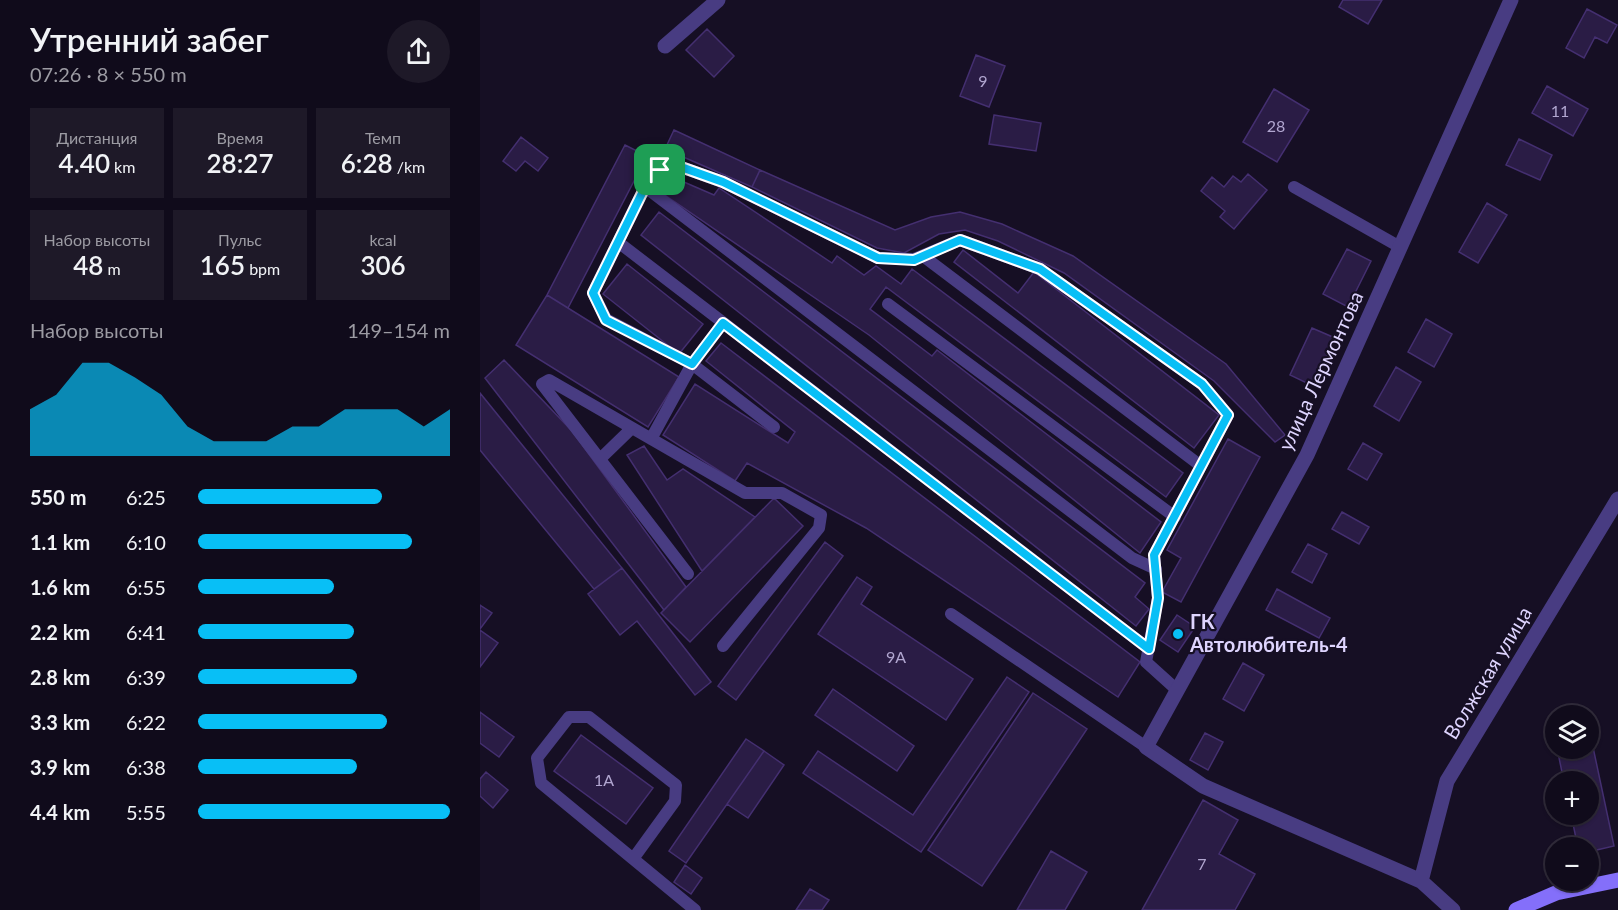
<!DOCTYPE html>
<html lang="ru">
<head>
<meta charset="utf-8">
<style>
	:root { --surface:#100b1b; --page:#1e1928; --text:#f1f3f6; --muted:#9c9ba3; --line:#302b3a; --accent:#08bff6 }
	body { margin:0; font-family:Lato,sans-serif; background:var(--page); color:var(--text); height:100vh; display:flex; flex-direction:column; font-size:22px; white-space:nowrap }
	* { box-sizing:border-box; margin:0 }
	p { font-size:20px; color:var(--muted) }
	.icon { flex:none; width:33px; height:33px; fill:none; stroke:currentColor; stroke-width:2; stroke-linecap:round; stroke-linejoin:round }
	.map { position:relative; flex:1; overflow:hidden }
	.sheet { display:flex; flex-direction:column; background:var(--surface); width:480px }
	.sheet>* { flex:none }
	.tools { position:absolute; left:1065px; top:705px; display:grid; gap:12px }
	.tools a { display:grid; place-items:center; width:54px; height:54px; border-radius:50%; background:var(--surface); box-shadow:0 2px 4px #0004,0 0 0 2px var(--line); font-size:30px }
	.pin { position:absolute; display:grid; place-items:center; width:51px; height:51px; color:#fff; margin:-26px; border-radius:12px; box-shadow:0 3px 9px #0006 }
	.round { display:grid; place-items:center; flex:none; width:63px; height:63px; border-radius:32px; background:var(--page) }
	.overview { display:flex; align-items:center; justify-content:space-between; height:102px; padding:0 30px }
	h1 { font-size:33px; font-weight:600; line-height:45px }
	.figures { display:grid; grid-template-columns:repeat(3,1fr); gap:9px; height:102px; padding:6px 30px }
	.figures div { display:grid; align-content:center; border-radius:0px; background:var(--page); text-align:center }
	.figures b { font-size:26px; font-weight:600 }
	.figures small { font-size:16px; font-weight:400 }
	.figures p { font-size:16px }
	.chart { height:168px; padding:12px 30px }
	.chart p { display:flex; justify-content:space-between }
	.chart svg { width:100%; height:108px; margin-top:6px; fill:var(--accent); opacity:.7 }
	ul { padding:0 30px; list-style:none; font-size:20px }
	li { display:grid; grid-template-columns:96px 72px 1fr; align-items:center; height:45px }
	li i { height:15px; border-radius:8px; background:var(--accent) }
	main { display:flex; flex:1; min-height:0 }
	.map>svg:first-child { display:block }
</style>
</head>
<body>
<main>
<section class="sheet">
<div class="overview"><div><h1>Утренний забег</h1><p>07:26 · 8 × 550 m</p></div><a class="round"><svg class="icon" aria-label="share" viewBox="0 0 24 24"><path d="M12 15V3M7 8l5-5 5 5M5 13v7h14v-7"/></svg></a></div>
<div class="figures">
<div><p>Дистанция</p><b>4.40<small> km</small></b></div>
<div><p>Время</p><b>28:27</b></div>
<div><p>Темп</p><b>6:28<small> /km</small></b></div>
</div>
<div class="figures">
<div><p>Набор высоты</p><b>48<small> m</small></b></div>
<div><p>Пульс</p><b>165<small> bpm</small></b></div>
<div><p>kcal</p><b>306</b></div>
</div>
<div class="chart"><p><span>Набор высоты</span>149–154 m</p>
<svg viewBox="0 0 160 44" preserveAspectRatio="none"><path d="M0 44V25L10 19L20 6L30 6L40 12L50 19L60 32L70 38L80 38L90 38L100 32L110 32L120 25L130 25L140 25L150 32L160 25V44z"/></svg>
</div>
<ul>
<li><b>550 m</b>6:25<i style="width:73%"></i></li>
<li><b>1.1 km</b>6:10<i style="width:85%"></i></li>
<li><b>1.6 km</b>6:55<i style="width:54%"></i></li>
<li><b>2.2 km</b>6:41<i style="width:62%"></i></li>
<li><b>2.8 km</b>6:39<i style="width:63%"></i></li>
<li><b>3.3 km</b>6:22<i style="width:75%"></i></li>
<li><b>3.9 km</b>6:38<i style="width:63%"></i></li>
<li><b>4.4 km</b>5:55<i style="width:100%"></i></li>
</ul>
</section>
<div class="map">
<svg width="1138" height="910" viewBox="0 0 1138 910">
	<rect width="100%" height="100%" fill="#160f24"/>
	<path fill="#2a1c45" stroke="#442f70" stroke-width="1.5" d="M863,0H902L888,24L859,7Z
		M1107,9L1137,25L1127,43L1115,37L1104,58L1086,48Z
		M227,29L254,56L234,77L206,50Z
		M496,55L525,66L509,107L480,96Z
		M1067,86L1108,109L1093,136L1052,113Z
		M794,89L829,110L797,162L763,142Z
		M514,115L561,123L556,151L509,144Z
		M194,130L280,170L272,187L185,149Z
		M41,137L68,158L58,171L45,161L36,171L23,161Z
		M1039,139L1072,155L1060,180L1026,165Z
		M145,145L167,156L88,308L67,295Z
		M280,170L415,230L451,217L480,212L522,224L593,256L746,364L805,435L795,442L734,381L584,273L518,241L485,230L459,234L424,253L397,248L272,187Z
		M768,174L787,190L754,229L740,217L745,211L721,191L732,177L744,187L753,176L761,182Z
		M190,176L234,195L239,188L352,263L357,256L384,275L396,266L421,284L432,269L703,473L686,497L406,287L390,309L452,356L457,350L681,522L660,553L389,335L179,191Z
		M1007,203L1027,215L998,263L979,252Z
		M179,212L665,583L655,597L669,609L656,626L161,235Z
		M867,249L891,261L868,307L843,294Z
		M483,250L538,293L554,272L739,415L714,448L474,262Z
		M147,264L223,324L199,354L123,294Z
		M67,295L199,377L168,427L36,345Z
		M946,319L972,334L954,367L928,352Z
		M832,328L855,338L833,386L810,375Z
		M241,343L660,662L638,697L386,528L267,463L255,481L183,435L215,384L308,443L315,432L226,361Z
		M24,360L92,431L206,587L184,610L5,378Z
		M916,367L941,382L919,421L894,406Z
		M0,393L142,568L114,589L0,450Z
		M748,439L780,457L701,602L682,592L701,558L687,550Z
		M883,443L902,454L887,480L868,469Z
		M164,446L187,480L203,469L275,517L222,571L147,455Z
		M294,498L323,526L210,642L181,613Z
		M862,512L889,527L879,544L852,529Z
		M345,542L363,556L256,700L238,686Z
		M828,544L847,554L832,583L812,572Z
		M142,568L231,682L215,695L157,621L140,635L108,594Z
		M377,577L392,587L381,604L493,679L466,720L338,634Z
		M797,589L850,618L839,638L786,610Z
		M0,605L12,613L0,629Z
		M697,615L715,627L698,652L680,640Z
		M0,630L18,643L0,667Z
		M763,663L784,675L764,711L743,699Z
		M527,677L549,692L441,852L323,773L338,751L433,815Z
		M353,689L434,746L417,771L335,715Z
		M553,693L607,729L502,886L448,850Z
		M0,712L34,737L19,757L0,743Z
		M725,733L743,742L728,770L710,760Z
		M1108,733H1110L1134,846L1108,852V848H1098L1091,814H1108V782H1084L1077,748H1108Z
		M101,735L173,788L146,824L74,771Z
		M266,739L284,751L206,863L189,851Z
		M284,751L304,765L268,818L247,804Z
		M6,772L28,790L13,808L0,796V779Z
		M723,800L758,820L739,854L775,874L755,910H662Z
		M571,851L607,872L585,910H537Z
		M205,865L222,878L211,894L194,882Z
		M330,889L349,900L342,910H316Z"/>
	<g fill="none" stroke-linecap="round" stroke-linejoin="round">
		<path stroke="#483c82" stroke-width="12" d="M165,187L652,558L676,569
			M814,187L920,247
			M138,242L669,649
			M443,256L721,466
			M408,304L695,517
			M294,427L212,364L126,319L113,293L167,183L180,170L201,167L243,182L398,258L434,259L480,240L560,269L722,384L748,415L674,555L678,598L666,662L697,690
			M171,439L212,364L243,323
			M120,459L152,428
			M208,574L62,384L69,380L265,493H302L341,515L339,528L243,646
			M471,614L666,747
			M153,859L195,801L196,785L109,717H89L57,758L61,783L215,910"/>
		<path stroke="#483c82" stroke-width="15" d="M185,46L238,0
			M941,881L967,781L1138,499
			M973,910L941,881L723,786L666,747L827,455L1031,0"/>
		<path stroke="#846ffa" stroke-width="15" d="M1036,910L1076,893L1138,880"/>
	</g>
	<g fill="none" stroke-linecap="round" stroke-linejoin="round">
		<g stroke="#fff" stroke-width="12">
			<path id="route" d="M201,167L243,182L398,258L434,260L480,240L560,269L722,384L748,415L674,555L678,598L669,649L243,323L212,364L126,320L113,293L167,183L180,170Z"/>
		</g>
		<use href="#route" stroke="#08bff6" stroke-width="8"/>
	</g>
	<circle fill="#08bff6" stroke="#160f24" stroke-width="2" cx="698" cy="634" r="6"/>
	<g text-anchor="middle" stroke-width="4.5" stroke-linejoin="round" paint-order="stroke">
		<g font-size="16" fill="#b1a6d0">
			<text x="503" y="87">9</text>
			<text x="1080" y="117">11</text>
			<text x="796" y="132">28</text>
			<text x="416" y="663">9А</text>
			<text x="124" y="786">1А</text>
			<text x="722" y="870">7</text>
		</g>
		<g font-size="20" fill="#ded4fe" stroke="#160f24">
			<text transform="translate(841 371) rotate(-65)" y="7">улица Лермонтова</text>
			<text transform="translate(1008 673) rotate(-59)" y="7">Волжская улица</text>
		</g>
		<g font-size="20" font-weight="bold" fill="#ded4fe" stroke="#160f24" text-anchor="start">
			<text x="710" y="629">ГК<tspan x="710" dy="23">Автолюбитель-4</tspan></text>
		</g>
	</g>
</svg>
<div class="tools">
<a><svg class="icon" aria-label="layers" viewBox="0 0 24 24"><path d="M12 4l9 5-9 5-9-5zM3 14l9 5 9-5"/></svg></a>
<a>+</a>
<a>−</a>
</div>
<div class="pin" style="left:180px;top:170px;background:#1e9e55"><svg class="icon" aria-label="arrive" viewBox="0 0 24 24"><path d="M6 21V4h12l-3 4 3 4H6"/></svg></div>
</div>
</main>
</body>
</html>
